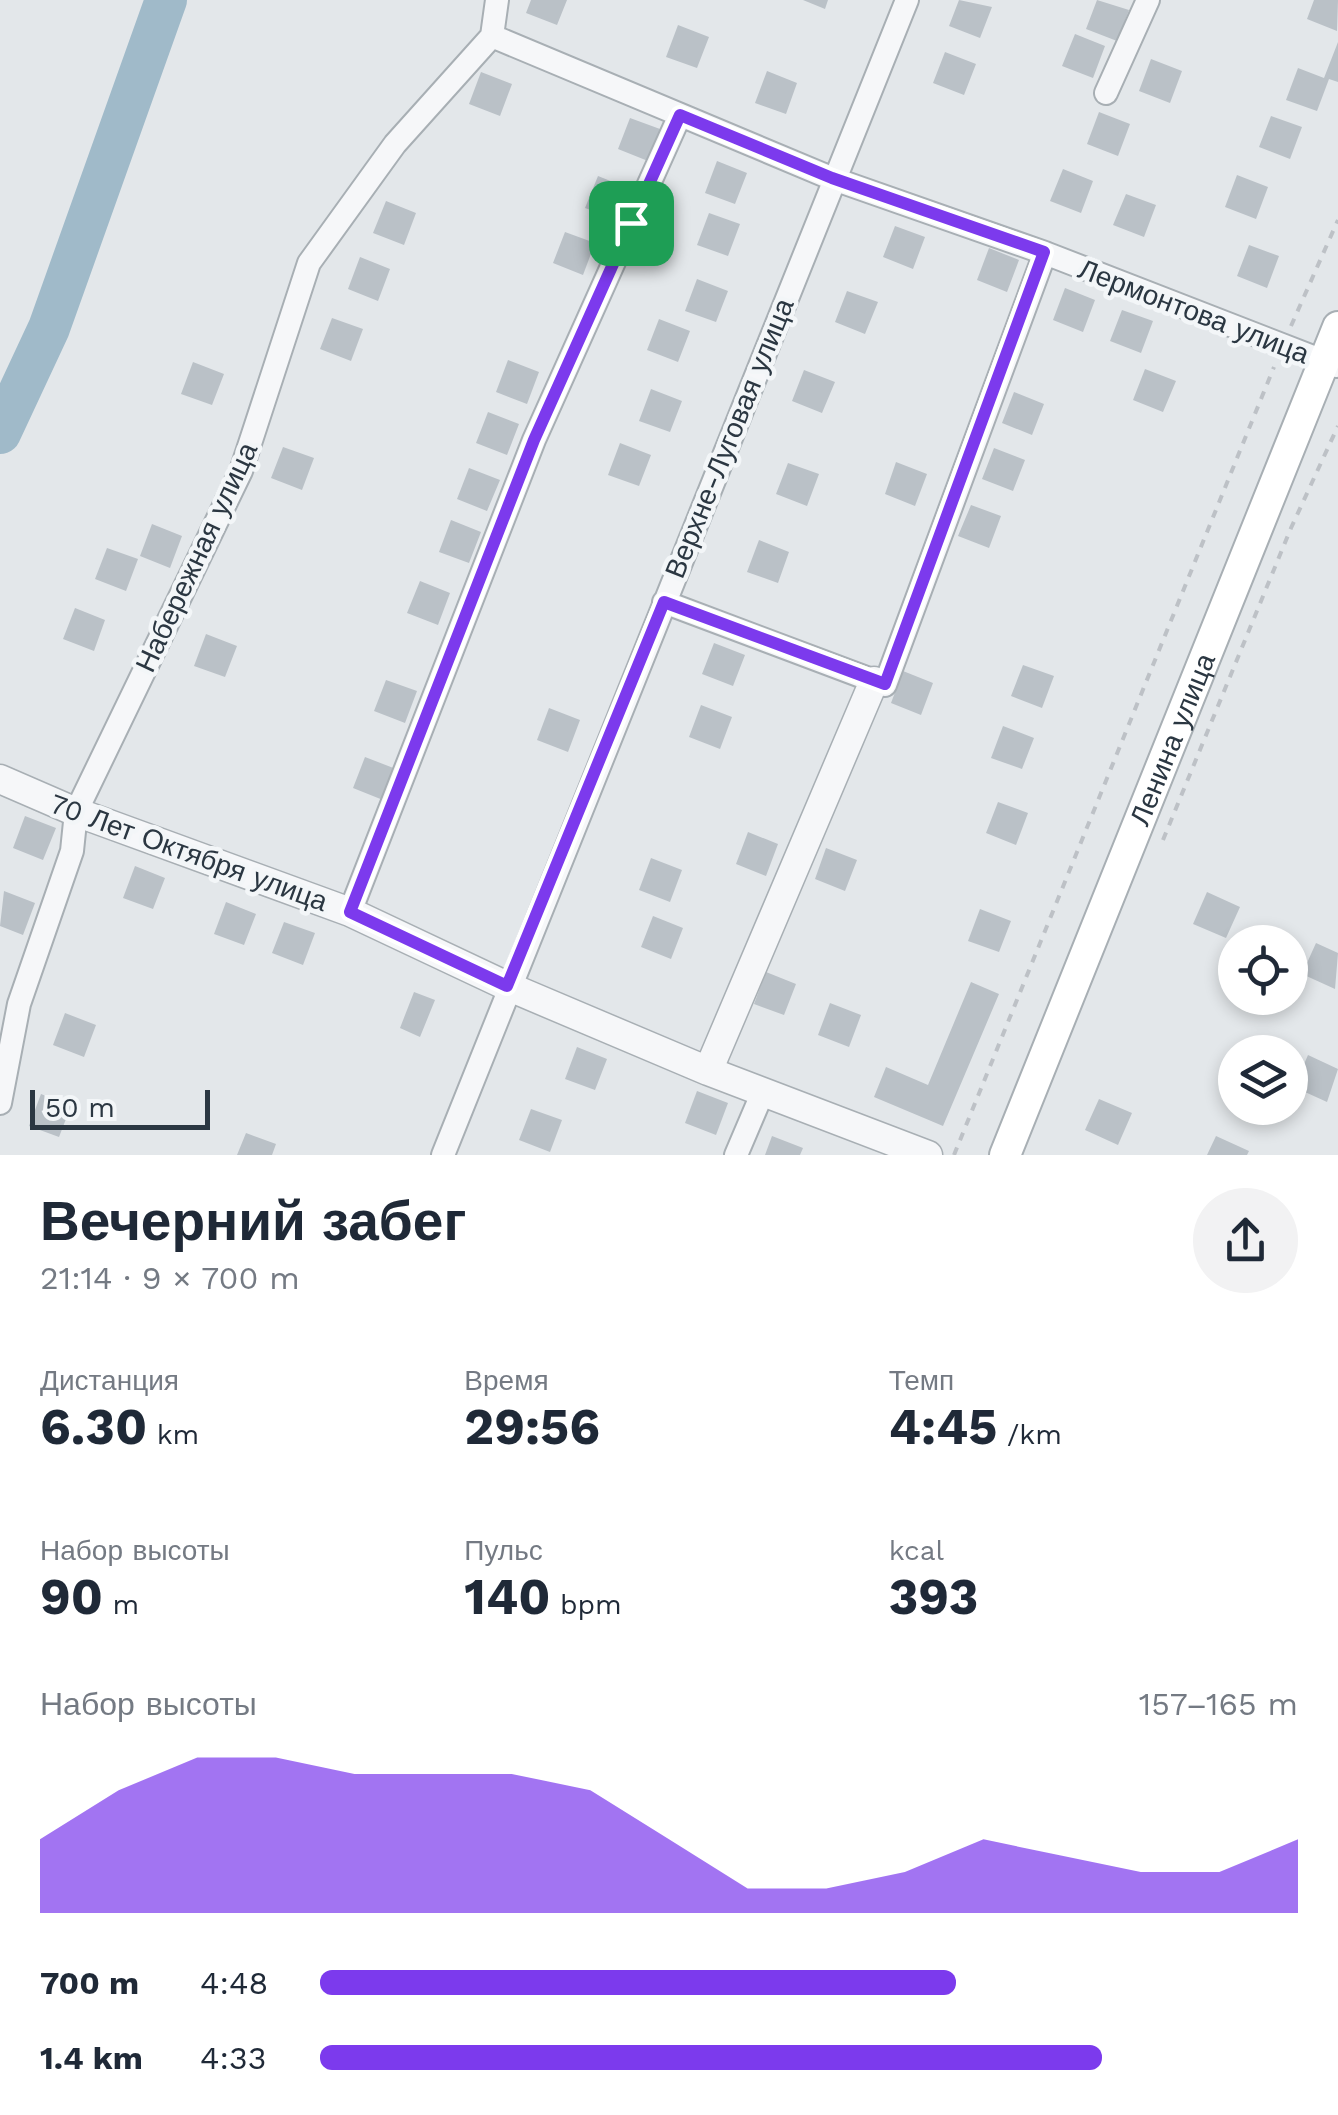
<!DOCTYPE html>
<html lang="ru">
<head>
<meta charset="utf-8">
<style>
	:root { --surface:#fff; --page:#f2f2f3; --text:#1f2937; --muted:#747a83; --accent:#7c3aed }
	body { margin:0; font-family:"Work Sans",sans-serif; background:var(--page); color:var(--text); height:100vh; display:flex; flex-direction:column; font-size:38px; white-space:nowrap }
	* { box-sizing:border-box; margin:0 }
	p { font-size:32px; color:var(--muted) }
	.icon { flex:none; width:55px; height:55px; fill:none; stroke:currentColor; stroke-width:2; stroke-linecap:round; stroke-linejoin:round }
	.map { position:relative; height:1155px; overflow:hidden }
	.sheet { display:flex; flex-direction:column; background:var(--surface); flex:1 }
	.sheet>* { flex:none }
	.tools { position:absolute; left:1218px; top:925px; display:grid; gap:20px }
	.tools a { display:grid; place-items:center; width:90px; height:90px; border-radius:50%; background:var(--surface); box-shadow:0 5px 15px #0003; font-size:50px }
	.scale { position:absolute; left:30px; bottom:25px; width:180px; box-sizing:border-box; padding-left:10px; border:5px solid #2b3742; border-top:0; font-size:28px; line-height:35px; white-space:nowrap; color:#2b3742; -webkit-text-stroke:8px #f3f6f8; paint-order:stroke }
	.pin { position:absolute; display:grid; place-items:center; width:85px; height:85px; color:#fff; margin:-42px; border-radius:20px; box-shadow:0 5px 15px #0006 }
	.round { display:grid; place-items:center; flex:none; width:105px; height:105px; border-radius:52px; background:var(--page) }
	.summary { display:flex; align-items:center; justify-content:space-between; height:170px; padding:0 40px }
	h1 { font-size:55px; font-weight:700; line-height:75px }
	.metrics { display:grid; grid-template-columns:repeat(3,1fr); gap:15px; height:170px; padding:10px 40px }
	.metrics div { display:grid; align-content:center }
	.metrics b { font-size:50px; font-weight:700 }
	.metrics small { font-size:28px; font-weight:400 }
	.metrics p { font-size:28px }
	.chart { height:280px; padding:20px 40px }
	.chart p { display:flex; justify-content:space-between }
	.chart svg { width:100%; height:180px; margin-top:10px; fill:var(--accent); opacity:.7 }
	ul { padding:0 40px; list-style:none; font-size:32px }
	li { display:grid; grid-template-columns:160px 120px 1fr; align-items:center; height:75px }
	li i { height:25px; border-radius:12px; background:var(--accent) }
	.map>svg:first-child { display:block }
</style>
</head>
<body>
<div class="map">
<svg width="1338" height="1155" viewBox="0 0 1338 1155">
	<rect width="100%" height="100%" fill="#e3e7ea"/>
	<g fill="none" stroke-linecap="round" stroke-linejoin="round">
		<path stroke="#a0bac9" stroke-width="42" d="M0,433L49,328L166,0"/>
	</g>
	<path fill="#bac1c7" d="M531,0H567L557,25L526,13Z
		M803,0H828L825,9Z
		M959,0L992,7L980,38L949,26Z
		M1097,0L1129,10L1117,41L1086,29Z
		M1314,0H1338L1337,31L1307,19Z
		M678,25L709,37L697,68L666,57Z
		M1075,34L1105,46L1093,78L1062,66Z
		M1338,42V82L1329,79L1317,111L1286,100L1298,68L1324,78Z
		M945,52L976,64L964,95L933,83Z
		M1151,59L1182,71L1170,103L1139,91Z
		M767,71L797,83L786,114L755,103Z
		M481,72L512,84L500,116L469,104Z
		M1099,112L1130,124L1118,156L1087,144Z
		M1271,116L1302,127L1290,159L1259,147Z
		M630,118L660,129L648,161L618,149Z
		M717,161L747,173L735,204L705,193Z
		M1063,169L1093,181L1081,213L1050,201Z
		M1237,175L1268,187L1256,219L1225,207Z
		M598,176L628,188L616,219L585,208Z
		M1126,194L1156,205L1144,237L1113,225Z
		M386,201L416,213L404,245L373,233Z
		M709,213L740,224L728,256L697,245Z
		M895,226L925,237L913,269L883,257Z
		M565,232L595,243L583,275L553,263Z
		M1249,245L1279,256L1267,288L1237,276Z
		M989,248L1019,260L1007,292L977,280Z
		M360,257L390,269L378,301L348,289Z
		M697,279L728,291L716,322L685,311Z
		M1065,288L1095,300L1083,332L1053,320Z
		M847,291L878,302L865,334L835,322Z
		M1122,310L1153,321L1141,353L1110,341Z
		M332,318L363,329L351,361L320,349Z
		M659,319L690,331L678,362L647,350Z
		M508,360L539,372L527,404L496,392Z
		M193,362L224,374L212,405L181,394Z
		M1145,369L1176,381L1163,412L1133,400Z
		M804,370L835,382L822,413L792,401Z
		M651,389L682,401L670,432L639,421Z
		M1014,392L1044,404L1032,435L1002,423Z
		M488,412L519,424L507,455L476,443Z
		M620,443L651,455L639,486L608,475Z
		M283,447L314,458L302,490L271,478Z
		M994,448L1025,460L1013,491L982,479Z
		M896,462L927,474L915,506L885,494Z
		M788,463L819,474L807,506L776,494Z
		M469,468L500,480L487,511L457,499Z
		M971,505L1001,516L989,548L958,536Z
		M451,520L481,532L469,563L439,552Z
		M152,524L182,536L170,568L140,556Z
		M759,540L789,552L778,583L747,572Z
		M107,548L138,559L126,591L95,579Z
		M420,581L450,593L438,625L407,613Z
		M75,608L105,620L94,651L63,639Z
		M206,634L237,646L225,677L194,666Z
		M714,643L745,655L733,686L702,674Z
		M1023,665L1054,676L1042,708L1011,696Z
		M903,671L933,683L921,715L891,703Z
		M386,680L417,691L405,723L374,711Z
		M701,705L732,717L720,749L689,737Z
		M549,708L580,720L568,752L537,740Z
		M1003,726L1034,738L1022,769L991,758Z
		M365,757L396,769L383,800L353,788Z
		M998,802L1028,813L1016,845L986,833Z
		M25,816L56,828L43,860L13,848Z
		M748,832L778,844L766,876L736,864Z
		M826,848L857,860L845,891L815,879Z
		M651,858L682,870L670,902L639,890Z
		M135,866L165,878L153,909L123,898Z
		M4,891L35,903L23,935L0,926Z
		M1207,892L1240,907L1226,938L1193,924Z
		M226,902L256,914L244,945L214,934Z
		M980,909L1011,921L999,952L968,941Z
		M653,916L683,928L671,959L641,947Z
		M284,922L315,933L303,965L272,953Z
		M1316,943L1338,953L1335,989L1302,974Z
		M766,972L796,984L784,1015L754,1004Z
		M971,982L999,994L943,1126L874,1097L886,1067L928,1085Z
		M414,992L435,1000L420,1037L400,1028Z
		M830,1003L861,1015L849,1047L818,1035Z
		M65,1013L96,1025L84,1057L53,1045Z
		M577,1047L607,1059L595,1090L565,1079Z
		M1308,1055L1338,1069L1327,1102L1294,1087Z
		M697,1091L728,1103L716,1135L685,1123Z
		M41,1094L71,1106L59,1137L29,1126Z
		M1099,1099L1132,1113L1118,1145L1085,1130Z
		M531,1109L562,1120L550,1152L519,1140Z
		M246,1133L276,1144L272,1155H237Z
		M772,1136L803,1148L800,1155H765Z
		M1216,1136L1249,1151L1247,1155H1207Z"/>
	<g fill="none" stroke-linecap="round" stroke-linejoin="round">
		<g stroke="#a8afb4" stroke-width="26">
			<path id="minor" d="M492,36L831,178L1045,253L1336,366
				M1106,93L1148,0
				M664,602L885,685L1045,253
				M350,912L534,440L680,115
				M0,1103L19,1004L72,851L76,812L241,471L309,263L395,144L492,36L497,0
				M443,1155L907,0
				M736,1155L762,1094"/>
		</g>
		<g stroke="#a8afb4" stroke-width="31">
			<path id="tertiary" d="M0,779L76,812L350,912L507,986L708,1071L928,1155
				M708,1071L874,681"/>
		</g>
		<g stroke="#a8afb4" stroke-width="34">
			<g id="secondary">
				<path id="s1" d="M1005,1155L1338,327"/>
			</g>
		</g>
		<path stroke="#bdc1c6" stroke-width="4" stroke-dasharray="8 8" stroke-linecap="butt" d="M1291,326L1338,220
			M1163,840L1291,528L1338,426
			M954,1155L1274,367"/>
		<use href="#minor" stroke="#f6f7f9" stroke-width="22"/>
		<use href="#tertiary" stroke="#f6f7f9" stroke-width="28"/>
		<use href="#secondary" stroke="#fff" stroke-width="30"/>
	</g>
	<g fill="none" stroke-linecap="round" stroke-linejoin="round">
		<g stroke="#fff" stroke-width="20">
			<path id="route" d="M680,115L832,178L1044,252L885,684L664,602L507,986L350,912L534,440Z"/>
		</g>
		<use href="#route" stroke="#7c3aed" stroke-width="12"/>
	</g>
	<g text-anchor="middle" stroke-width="9" stroke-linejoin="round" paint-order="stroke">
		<g font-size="28" fill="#2b3742" stroke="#f3f6f8">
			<text transform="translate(1194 311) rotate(21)" y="10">Лермонтова улица</text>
			<text transform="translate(729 438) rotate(-68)" y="10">Верхне-Луговая улица</text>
			<text transform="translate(196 557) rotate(-65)" y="10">Набережная улица</text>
			<text dy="10" stroke="none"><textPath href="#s1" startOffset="448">Ленина улица</textPath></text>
			<text transform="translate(189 852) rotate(20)" y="10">70 Лет Октября улица</text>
		</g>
	</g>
</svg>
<div class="tools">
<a><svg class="icon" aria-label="locate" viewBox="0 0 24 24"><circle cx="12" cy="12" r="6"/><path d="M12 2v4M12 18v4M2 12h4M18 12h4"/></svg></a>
<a><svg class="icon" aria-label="layers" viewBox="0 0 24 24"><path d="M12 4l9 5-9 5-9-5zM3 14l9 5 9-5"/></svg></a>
</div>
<div class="scale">50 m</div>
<div class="pin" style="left:631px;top:223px;background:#1e9e55"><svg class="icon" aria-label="arrive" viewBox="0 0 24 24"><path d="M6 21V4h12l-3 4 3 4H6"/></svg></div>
</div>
<section class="sheet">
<div class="summary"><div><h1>Вечерний забег</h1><p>21:14 · 9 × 700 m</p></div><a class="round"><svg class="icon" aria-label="share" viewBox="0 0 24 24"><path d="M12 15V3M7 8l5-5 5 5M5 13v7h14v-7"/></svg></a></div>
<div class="metrics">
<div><p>Дистанция</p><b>6.30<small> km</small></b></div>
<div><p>Время</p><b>29:56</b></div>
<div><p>Темп</p><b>4:45<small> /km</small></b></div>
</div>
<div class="metrics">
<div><p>Набор высоты</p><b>90<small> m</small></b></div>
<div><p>Пульс</p><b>140<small> bpm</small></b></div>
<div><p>kcal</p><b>393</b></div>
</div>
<div class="chart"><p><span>Набор высоты</span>157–165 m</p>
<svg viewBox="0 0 160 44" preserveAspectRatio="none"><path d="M0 44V26L10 14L20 6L30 6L40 10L50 10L60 10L70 14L80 26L90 38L100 38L110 34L120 26L130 30L140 34L150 34L160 26V44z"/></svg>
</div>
<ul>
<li><b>700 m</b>4:48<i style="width:65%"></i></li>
<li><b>1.4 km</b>4:33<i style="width:80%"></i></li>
</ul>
</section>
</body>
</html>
